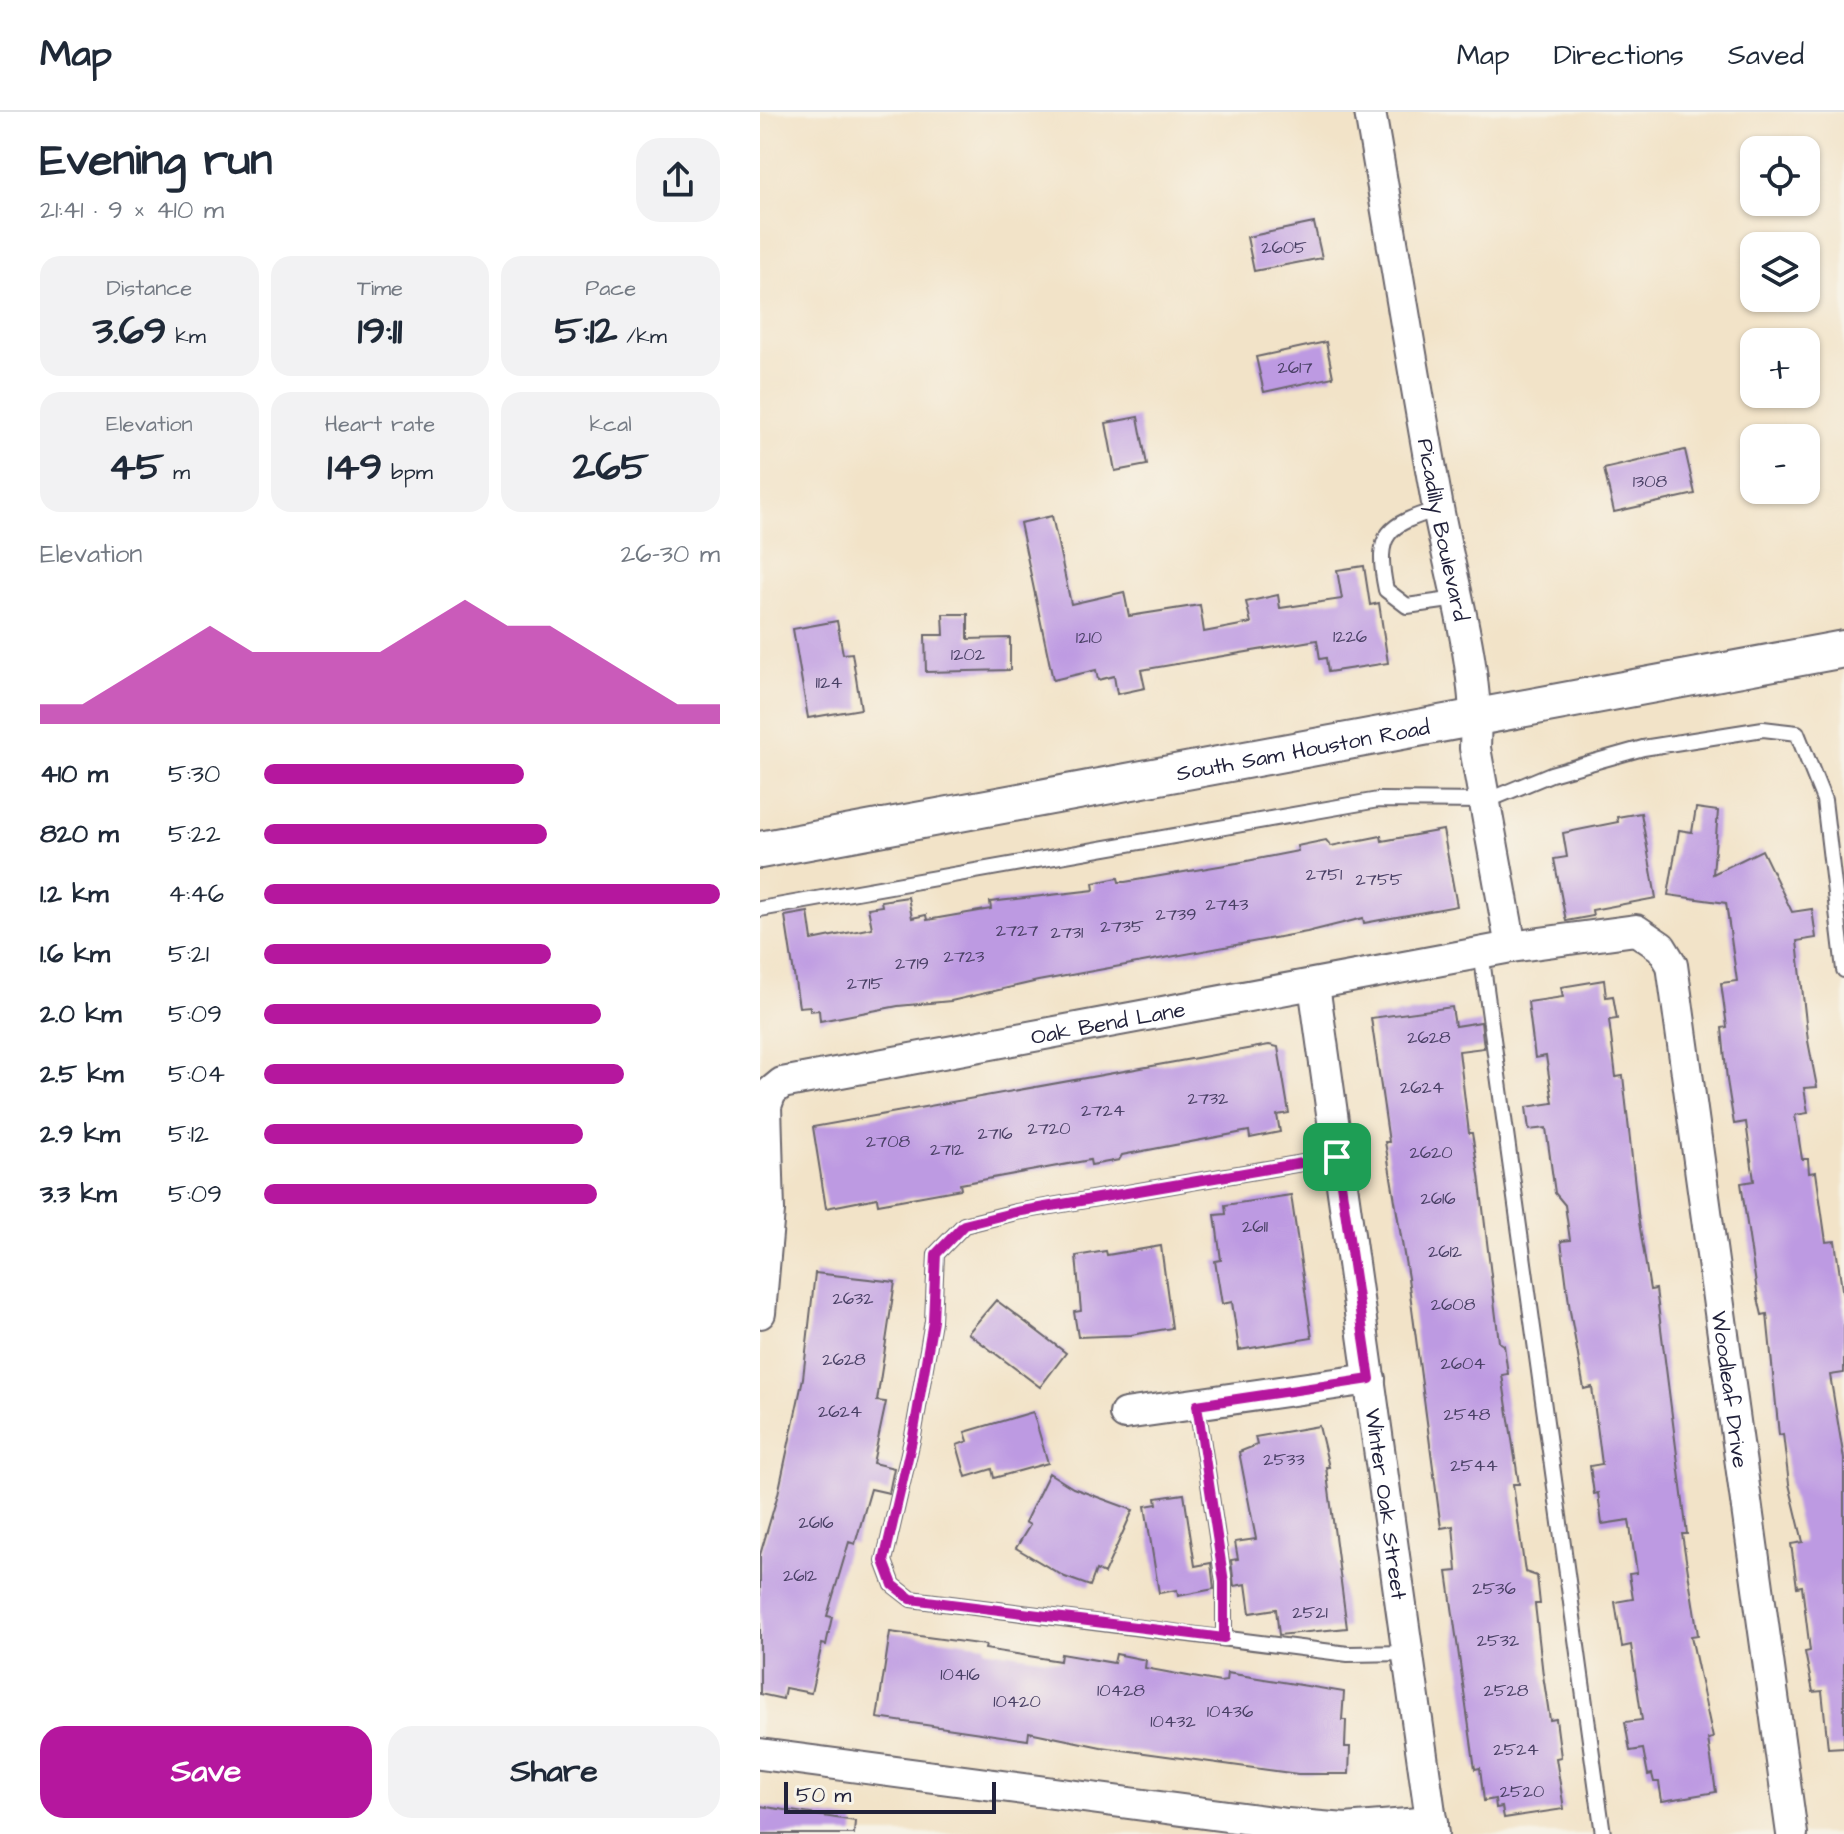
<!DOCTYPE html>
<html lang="en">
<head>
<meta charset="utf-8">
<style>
	:root { --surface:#fff; --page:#f2f2f3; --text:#1f2937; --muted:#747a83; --line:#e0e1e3; --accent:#b5179e }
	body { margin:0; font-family:"Architects Daughter",sans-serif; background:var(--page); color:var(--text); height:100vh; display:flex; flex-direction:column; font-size:30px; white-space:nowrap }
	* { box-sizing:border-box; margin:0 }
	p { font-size:26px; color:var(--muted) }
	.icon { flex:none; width:44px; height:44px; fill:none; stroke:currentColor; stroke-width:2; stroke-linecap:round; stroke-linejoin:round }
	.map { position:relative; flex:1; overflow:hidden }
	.details { display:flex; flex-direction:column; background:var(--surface); width:760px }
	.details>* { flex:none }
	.fabs { position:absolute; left:980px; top:24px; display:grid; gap:16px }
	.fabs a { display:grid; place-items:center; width:80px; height:80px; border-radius:16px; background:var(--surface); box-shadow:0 2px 6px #0004; font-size:40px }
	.scale { position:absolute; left:24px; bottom:20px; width:212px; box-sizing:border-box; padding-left:8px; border:4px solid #22223b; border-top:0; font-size:22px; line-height:28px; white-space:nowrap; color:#22223b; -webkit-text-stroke:6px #f7f3e8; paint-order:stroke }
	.pin { position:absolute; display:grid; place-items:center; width:68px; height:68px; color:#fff; margin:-34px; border-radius:16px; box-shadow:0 4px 12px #0006 }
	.round { display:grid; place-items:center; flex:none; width:84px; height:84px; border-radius:24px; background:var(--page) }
	.head { display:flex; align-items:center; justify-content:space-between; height:136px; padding:0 40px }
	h1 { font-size:44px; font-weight:700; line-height:60px }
	.stats { display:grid; grid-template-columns:repeat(3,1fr); gap:12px; height:136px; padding:8px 40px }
	.stats div { display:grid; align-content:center; border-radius:20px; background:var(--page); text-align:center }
	.stats b { font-size:40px; font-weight:700 }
	.stats small { font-size:22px; font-weight:400 }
	.stats p { font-size:22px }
	.chart { height:224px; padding:16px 40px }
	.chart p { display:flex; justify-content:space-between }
	.chart svg { width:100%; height:144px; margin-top:8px; fill:var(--accent); opacity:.7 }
	.primary-button { display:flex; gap:16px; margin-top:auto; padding:16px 40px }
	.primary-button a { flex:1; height:92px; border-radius:24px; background:var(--accent); color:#fff; font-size:32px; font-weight:700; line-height:92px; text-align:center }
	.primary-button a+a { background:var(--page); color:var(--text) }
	ul { padding:0 40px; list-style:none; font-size:26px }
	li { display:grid; grid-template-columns:128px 96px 1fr; align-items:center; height:60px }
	li i { height:20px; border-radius:10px; background:var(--accent) }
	header { display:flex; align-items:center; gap:48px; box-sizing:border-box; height:112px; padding:0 40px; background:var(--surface); border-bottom:2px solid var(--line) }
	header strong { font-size:38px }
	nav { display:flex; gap:44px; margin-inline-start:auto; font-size:28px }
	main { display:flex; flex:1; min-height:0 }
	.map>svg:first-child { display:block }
</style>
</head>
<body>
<header>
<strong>Map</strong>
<nav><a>Map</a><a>Directions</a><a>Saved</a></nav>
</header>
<main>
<section class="details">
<div class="head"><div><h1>Evening run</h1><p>21:41 · 9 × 410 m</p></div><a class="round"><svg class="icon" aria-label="share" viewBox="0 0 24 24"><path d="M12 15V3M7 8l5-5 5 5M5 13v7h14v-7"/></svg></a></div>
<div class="stats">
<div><p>Distance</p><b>3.69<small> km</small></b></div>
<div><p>Time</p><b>19:11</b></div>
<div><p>Pace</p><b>5:12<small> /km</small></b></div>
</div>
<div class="stats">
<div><p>Elevation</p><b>45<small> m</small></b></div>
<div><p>Heart rate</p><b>149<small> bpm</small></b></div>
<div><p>kcal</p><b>265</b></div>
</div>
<div class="chart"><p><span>Elevation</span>26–30 m</p>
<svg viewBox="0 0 160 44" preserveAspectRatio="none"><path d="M0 44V38L10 38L20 30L30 22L40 14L50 22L60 22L70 22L80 22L90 14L100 6L110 14L120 14L130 22L140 30L150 38L160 38V44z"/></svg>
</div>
<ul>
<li><b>410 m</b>5:30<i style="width:57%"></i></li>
<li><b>820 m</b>5:22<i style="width:62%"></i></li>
<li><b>1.2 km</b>4:46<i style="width:100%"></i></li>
<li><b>1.6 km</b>5:21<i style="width:63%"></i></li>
<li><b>2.0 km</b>5:09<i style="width:74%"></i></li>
<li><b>2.5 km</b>5:04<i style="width:79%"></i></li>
<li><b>2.9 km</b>5:12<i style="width:70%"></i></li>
<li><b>3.3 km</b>5:09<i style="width:73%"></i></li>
</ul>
<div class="primary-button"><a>Save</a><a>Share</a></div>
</section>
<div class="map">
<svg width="1084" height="1722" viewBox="0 0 1084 1722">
	<rect width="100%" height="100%" fill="#f7f3e8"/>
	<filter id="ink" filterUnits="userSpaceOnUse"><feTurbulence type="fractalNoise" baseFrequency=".0125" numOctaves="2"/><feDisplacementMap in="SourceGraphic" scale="16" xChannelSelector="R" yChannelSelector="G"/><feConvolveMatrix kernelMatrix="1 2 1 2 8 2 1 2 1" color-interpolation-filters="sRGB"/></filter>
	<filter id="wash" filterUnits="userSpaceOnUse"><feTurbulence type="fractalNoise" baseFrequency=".006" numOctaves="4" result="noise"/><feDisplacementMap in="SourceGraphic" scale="32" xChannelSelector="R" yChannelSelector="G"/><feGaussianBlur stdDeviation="1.8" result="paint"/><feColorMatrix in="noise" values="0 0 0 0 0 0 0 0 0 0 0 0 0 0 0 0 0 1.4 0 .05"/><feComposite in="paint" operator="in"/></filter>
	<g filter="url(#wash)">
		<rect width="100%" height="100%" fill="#f2e3c8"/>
		<g id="blocks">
			<path fill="#bd9ae2" d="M554,111L562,146L494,159L487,125Z
				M566,230L573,265L504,280L496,245Z
				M378,305L387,353L355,359L346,311Z
				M925,338L935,382L854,400L844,357Z
				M292,404L311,492L364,480L369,504L440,493L444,520L491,511L486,490L518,483L520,496L582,487L577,458L604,454L610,493L619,491L628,551L568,560L566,546L560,547L557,528L381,558L385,576L357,582L354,564L338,568L336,558L293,568L260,411Z
				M183,502H208V527L250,526V558L166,560L165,523H184Z
				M77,509L83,542L92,541L101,597L48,606L33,517Z
				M936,696L958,699L953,762L1002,738L1032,800L1052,797L1056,826L1037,829L1048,929L1057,975L1044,976L1048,1001L1035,1003L1042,1047H1048L1049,1061L1056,1060L1066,1130L1075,1129L1084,1191V1261L1070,1263L1084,1347V1635L1068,1636L1062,1579L1053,1580L1045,1540L1050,1539L1042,1474L1037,1475L1031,1432L1043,1430L1029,1372L1023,1322L1019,1323L1007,1202L1002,1203L998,1186L981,1071L994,1069L986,1010L974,1012L967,968L962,916L967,915L961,871L977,869L966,791L908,783L919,718L932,720Z
				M881,701L896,786L832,798L833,804L806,809L794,747L807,745L803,721L858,710L857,705Z
				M683,718L697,794L604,811L603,806L547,820L278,869L191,889L138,894L60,909L59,898L50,899V894L39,895L25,804L48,800L52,828L112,816L108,796L122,794L121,789L148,785L152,806L166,803L167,808L231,797L230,790L334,778L333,771L358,766L359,770H365L477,751L538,739L537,734L566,728L571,734L621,724L622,729Z
				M844,868L846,885L853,884L857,907L849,908L856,965L863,964L879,1110L890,1178L896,1177L927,1422H922L938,1523L931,1524L953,1626L948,1627L956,1680L902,1689L899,1670H894L892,1662L888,1663L883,1637L870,1639L865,1610L882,1608L871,1533L862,1535L855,1490L873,1487L869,1462L877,1461L869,1408L842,1412L838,1381L834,1382L830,1354L842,1352L832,1275L824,1277L810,1199L801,1129L810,1128L805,1093L795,1081L786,1016L769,1018L766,995L793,991L786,944L775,946L768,890L803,885L801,875Z
				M692,895L695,914L721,910L724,936L699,939L709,1021H712L719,1063L739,1230L744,1233L748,1262L742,1263L759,1372H753L765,1460L777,1464L780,1492H775L783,1563L790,1608L796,1607L801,1645L796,1646L804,1697L744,1706L742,1695L736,1696L735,1687L724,1689L720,1656L715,1657L687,1460L697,1459L693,1414L681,1416L648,1166L625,1030H629L611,906Z
				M509,933L518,935L529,1001L517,1003L520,1020L490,1026L489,1019L362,1043L359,1048L331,1053L330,1048L200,1072L201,1077L118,1092L117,1086L66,1096L53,1015Z
				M531,1083L552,1226L479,1238L472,1190L462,1192L455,1149L461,1148L455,1103L466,1102L465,1093Z
				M401,1134L412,1216L371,1223L318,1225L314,1200L321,1199L316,1144L346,1139L347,1143Z
				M55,1161L135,1170L117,1289L126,1290L113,1351L134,1356L129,1381L111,1377L95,1432L89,1430L67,1504L72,1505L66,1533L62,1532L51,1581L25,1576L23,1587L0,1582V1443L18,1382L43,1266Z
				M236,1188L306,1241L280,1275L208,1221Z
				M273,1300L288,1351L234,1366L232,1357L206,1365L197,1333L208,1329L205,1320Z
				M559,1314L569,1355H566L587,1516L519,1523L516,1497L490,1501L486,1472L474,1474L471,1448L478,1447L475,1430L496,1427L479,1340L497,1333L495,1325Z
				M289,1361L313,1376L373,1398L344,1462L336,1458L330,1474L305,1465L256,1436L270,1413L265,1410Z
				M424,1382L435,1454L451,1451L454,1477L418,1484L417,1478L399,1481L385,1394L397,1392L396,1386Z
				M130,1520L226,1533L225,1537L300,1549L301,1542L354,1551L356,1542L386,1548L385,1556L460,1570L466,1569L467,1561L584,1580L582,1608H586L585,1635H590L589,1662H538L341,1635L269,1620L268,1628L117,1606Z
				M0,1694L95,1709L94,1722H0Z"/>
		</g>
	</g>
	<g filter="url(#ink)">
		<use href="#blocks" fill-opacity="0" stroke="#6b666c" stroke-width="2"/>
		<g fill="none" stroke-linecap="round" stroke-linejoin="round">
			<g stroke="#6b666c" stroke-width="18">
				<path id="service" d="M678,397C628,413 614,420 626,478L647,494L697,487
					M0,797L618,688L726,689L791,662L883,636L1003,617L1037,621L1064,688L1084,858
					M721,840L843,1722
					M577,1045L256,1100L204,1113L176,1142L173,1209L153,1324L124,1449L133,1473L151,1487L588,1542L648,1541
					M437,1293L464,1470V1526"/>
			</g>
			<g stroke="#6b666c" stroke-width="34">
				<g id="minor">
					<path id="s1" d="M610,0C633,132 654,265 678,396C693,475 719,555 715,636L751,835"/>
					<path id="s2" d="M554,873L673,1722"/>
					<path id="s3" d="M0,1201L9,1099L6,994L11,980L22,971L751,835L876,818L901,835L912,853L1032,1722"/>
					<path d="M365,1302L610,1267"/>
					<path d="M0,1642L527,1712L585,1717L672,1710"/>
				</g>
			</g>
			<g stroke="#6b666c" stroke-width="40">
				<g id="tertiary">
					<path id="s4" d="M0,738L1084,537"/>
				</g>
			</g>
			<use href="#service" stroke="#fff" stroke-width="14"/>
			<use href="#minor" stroke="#fff" stroke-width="30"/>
			<use href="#tertiary" stroke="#fff" stroke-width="36"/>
		</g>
	</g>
	<g fill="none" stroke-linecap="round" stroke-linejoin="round" filter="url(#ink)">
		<g stroke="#fff" stroke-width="16">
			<path id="route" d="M577,1045L610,1267L437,1293L464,1470V1526L151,1487L133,1473L124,1449L153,1324L173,1209L176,1142L204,1113L256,1100Z"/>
		</g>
		<use href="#route" stroke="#b5179e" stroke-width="10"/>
	</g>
	<g text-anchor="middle" stroke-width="7" stroke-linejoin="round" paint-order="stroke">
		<g font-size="18" fill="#494065">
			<text x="524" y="141">2605</text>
			<text x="535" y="261">2617</text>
			<text x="890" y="375">1308</text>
			<text x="590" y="530">1226</text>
			<text x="329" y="531">1210</text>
			<text x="208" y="548">1202</text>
			<text x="69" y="576">1124</text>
			<text x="564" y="768">2751</text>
			<text x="619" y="773">2755</text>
			<text x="467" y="798">2743</text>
			<text x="416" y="808">2739</text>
			<text x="362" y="820">2735</text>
			<text x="257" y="824">2727</text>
			<text x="307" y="826">2731</text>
			<text x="204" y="850">2723</text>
			<text x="152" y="857">2719</text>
			<text x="105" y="877">2715</text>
			<text x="669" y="931">2628</text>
			<text x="662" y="981">2624</text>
			<text x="448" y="992">2732</text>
			<text x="343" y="1004">2724</text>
			<text x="289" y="1022">2720</text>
			<text x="235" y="1027">2716</text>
			<text x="128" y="1035">2708</text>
			<text x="187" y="1043">2712</text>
			<text x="671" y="1046">2620</text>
			<text x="678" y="1092">2616</text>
			<text x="495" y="1120">2611</text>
			<text x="685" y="1145">2612</text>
			<text x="93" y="1192">2632</text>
			<text x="693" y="1198">2608</text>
			<text x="84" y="1253">2628</text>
			<text x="703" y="1257">2604</text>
			<text x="80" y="1305">2624</text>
			<text x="707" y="1308">2548</text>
			<text x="524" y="1353">2533</text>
			<text x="714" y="1359">2544</text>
			<text x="56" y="1416">2616</text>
			<text x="40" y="1469">2612</text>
			<text x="734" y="1482">2536</text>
			<text x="550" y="1506">2521</text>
			<text x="738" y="1534">2532</text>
			<text x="200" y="1568">10416</text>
			<text x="361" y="1584">10428</text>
			<text x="746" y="1584">2528</text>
			<text x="257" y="1595">10420</text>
			<text x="470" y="1605">10436</text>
			<text x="413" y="1615">10432</text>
			<text x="756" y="1643">2524</text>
			<text x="762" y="1685">2520</text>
		</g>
		<g font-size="22" fill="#22223b" stroke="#f7f3e8">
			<text dy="8" stroke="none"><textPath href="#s1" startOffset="424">Picadilly Boulevard</textPath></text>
			<text dy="8" stroke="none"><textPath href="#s4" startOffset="552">South Sam Houston Road</textPath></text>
			<text dy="8" stroke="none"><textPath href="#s3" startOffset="568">Oak Bend Lane</textPath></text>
			<text dy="8" stroke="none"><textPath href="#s3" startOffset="1584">Woodleaf Drive</textPath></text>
			<text dy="8" stroke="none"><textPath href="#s2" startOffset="524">Winter Oak Street</textPath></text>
		</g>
	</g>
</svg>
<div class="fabs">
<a><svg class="icon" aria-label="locate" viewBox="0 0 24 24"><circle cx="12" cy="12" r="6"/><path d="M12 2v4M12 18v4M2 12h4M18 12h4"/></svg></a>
<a><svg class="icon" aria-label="layers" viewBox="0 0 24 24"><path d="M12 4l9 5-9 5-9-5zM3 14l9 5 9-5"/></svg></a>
<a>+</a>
<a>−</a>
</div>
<div class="scale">50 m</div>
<div class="pin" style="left:577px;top:1045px;background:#1e9e55"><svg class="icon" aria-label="arrive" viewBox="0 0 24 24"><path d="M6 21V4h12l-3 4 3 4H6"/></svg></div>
</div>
</main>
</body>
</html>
